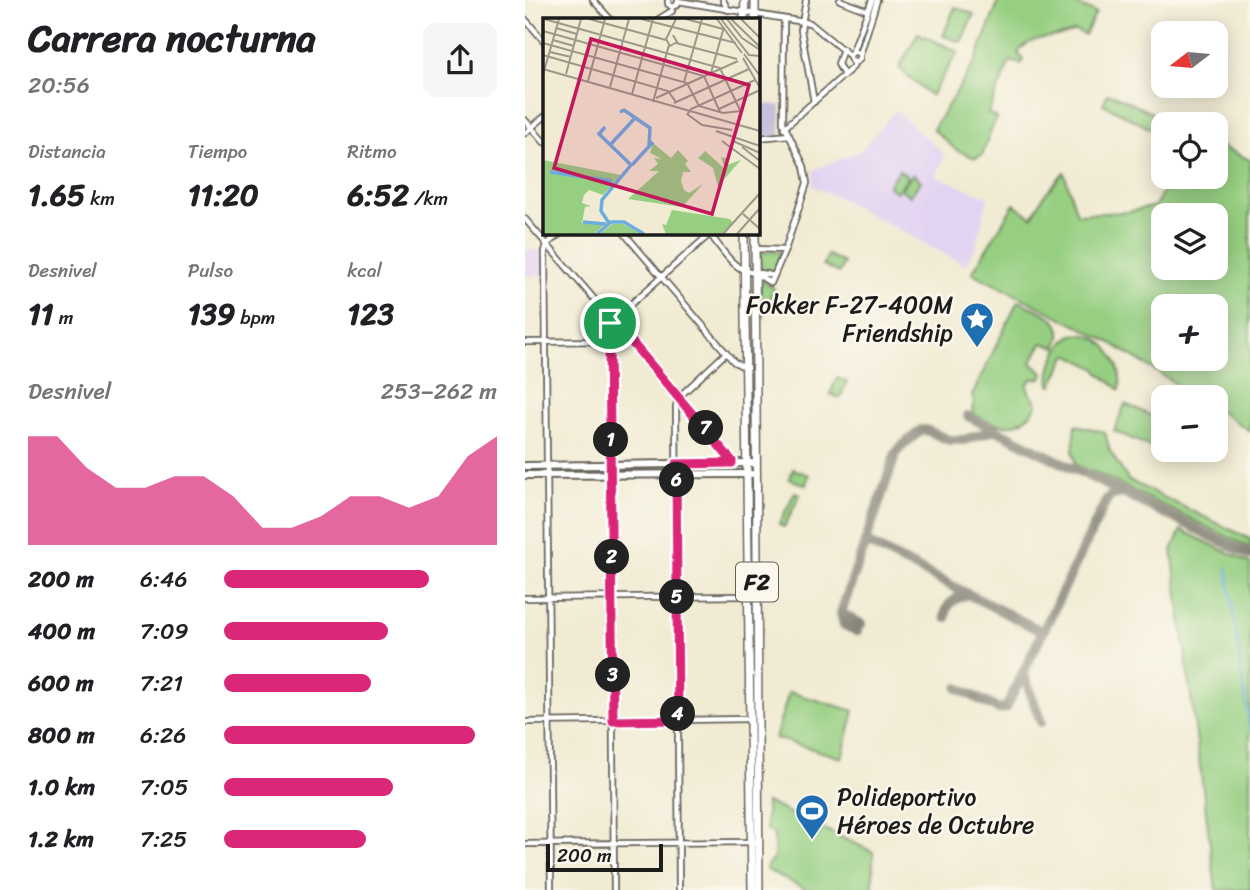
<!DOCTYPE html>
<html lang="es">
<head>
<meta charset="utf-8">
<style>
	:root { --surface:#fff; --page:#f6f6f6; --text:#202124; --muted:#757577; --accent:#db2777 }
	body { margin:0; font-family:Sriracha,sans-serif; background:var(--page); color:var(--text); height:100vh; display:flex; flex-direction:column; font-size:26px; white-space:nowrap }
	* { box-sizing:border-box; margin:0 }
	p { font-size:23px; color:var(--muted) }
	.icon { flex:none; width:38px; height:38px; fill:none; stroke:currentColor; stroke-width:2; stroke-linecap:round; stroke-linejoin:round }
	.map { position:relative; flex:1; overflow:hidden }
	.drawer { display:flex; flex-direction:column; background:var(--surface); width:525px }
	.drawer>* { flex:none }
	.needle { width:46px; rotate:254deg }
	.tools { position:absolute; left:626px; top:21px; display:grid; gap:14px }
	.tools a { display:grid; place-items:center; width:77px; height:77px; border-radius:14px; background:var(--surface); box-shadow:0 4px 18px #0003; font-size:35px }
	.scale { position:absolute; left:21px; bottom:18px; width:117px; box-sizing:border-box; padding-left:7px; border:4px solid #1c1c1c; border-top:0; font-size:19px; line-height:24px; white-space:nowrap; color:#1c1c1c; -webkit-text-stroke:5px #fbf7ec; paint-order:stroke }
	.pin { position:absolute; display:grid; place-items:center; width:60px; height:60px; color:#fff; margin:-30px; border:4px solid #fff; border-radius:50%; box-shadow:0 2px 7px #0007 }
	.km { position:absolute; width:35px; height:35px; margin:-18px; border-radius:50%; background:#222; color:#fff; font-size:19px; line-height:35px; text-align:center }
	.round { display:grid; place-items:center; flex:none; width:74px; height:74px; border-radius:14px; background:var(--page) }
	.summary { display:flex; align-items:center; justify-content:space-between; height:119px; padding:0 28px }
	h1 { font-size:38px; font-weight:700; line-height:52px }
	.figures { display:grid; grid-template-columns:repeat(3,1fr); gap:10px; height:119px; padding:7px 28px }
	.figures div { display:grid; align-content:center }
	.figures b { font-size:30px; font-weight:700 }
	.figures small { font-size:19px; font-weight:400 }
	.figures p { font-size:19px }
	.chart { height:196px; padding:14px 28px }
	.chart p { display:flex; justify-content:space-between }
	.chart svg { width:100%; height:126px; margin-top:7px; fill:var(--accent); opacity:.7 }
	ul { padding:0 28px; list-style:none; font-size:23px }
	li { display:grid; grid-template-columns:112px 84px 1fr; align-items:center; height:52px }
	li i { height:18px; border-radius:9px; background:var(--accent) }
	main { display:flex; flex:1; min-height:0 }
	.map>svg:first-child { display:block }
</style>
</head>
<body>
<main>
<section class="drawer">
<div class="summary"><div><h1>Carrera nocturna</h1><p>20:56</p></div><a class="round"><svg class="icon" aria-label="share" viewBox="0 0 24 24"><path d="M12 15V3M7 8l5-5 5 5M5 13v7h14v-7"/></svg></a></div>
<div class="figures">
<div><p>Distancia</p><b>1.65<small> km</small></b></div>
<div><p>Tiempo</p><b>11:20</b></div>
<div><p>Ritmo</p><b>6:52<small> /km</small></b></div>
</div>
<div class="figures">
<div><p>Desnivel</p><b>11<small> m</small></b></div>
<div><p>Pulso</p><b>139<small> bpm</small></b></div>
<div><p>kcal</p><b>123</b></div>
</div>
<div class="chart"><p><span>Desnivel</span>253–262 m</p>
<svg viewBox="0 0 160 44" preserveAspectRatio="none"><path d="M0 44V6L10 6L20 17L30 24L40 24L50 20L60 20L70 27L80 38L90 38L100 34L110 27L120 27L130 31L140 27L150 13L160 6V44z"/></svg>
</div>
<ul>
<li><b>200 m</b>6:46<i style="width:75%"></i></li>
<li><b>400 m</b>7:09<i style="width:60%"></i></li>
<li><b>600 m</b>7:21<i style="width:54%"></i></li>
<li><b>800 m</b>6:26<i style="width:92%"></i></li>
<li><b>1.0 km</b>7:05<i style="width:62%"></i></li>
<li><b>1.2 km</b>7:25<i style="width:52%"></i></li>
</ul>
</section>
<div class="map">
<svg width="725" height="890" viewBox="0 0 725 890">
	<rect width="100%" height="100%" fill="#fbf7ec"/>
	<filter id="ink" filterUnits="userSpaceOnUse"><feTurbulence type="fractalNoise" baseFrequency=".0143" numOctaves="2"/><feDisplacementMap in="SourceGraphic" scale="14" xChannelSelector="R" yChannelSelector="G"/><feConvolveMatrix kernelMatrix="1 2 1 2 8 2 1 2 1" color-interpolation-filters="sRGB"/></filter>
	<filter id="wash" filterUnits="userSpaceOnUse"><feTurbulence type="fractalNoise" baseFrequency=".00686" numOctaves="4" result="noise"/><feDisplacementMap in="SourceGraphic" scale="28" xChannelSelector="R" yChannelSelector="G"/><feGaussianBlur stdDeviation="1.57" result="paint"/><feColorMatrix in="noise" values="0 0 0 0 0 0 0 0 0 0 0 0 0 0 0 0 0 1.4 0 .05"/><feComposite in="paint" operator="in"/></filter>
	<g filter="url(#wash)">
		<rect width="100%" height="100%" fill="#f1ebd3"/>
		<path fill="#e3d3f2" d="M371,110L420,155L411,176L463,197L451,247L440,265L320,201L288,186V170L335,151Z
			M0,250H19V275L0,276Z"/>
		<path fill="#c6c0da" d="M233,104L256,105L255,137L233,136Z"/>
		<path fill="#97cf82" stroke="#5a764f" stroke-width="2" fill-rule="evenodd" d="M474,0H543L571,13L560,35L550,31C529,41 508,32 493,53L498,59L496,64L485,61L463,113L471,118L457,155L450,158L431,150L408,129L450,62Z
			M430,7L449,14L436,42L418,36Z
			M393,33L433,52L406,96L374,68Z
			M582,94L589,95L650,124H639V140L628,130L578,104Z
			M691,144L725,160V431L691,409V397H672L583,341L447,273L489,204L507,217L520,194L539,172L552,214L602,212L630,206L646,177H691ZM639,215H691V268H639ZM639,306H691V359H639Z
			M374,170L383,177L371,192L363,186Z
			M388,174L396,181L385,196L376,189Z
			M235,252H256L248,272L236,269Z
			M303,255L319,263L314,273L298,265Z
			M237,280L249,288L237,320L235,281Z
			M493,301C513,311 547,318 531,347L517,343L506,363L518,373L516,378L507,379C496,389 508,394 512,404C497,432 475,428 450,416L447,408L449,403L447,395Z
			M90,328L92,329L106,346L88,345V330Z
			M548,335C579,331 598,362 595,390L572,371V369L545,355L541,356L527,386L525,385C522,370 533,342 548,335Z
			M312,378L322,382L315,398L305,394Z
			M600,404L639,421V429L630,449L589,431Z
			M551,425L580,432L585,451L603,480L725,539V548L566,470L565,472L551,465L548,451Z
			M268,469L284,475L281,485L264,479Z
			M270,492L275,495L259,527L254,524Z
			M656,530L725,563V890H691L647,550Z
			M264,692L329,711L317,758L250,738Z
			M241,802L348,852V890H282L242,870V865L249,859V834L241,830Z"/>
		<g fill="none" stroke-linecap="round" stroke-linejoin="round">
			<path stroke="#6cade0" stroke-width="2" d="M702,567L725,731"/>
			<path stroke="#868478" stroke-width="10" d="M443,416L598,493
				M340,542L518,632
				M316,613L336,624
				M421,618C419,604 431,598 443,594
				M332,631L319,625L316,613L371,453L375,448L396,430H401L424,440H439L470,430
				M498,673L516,722
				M433,688L473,709L481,708L582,499L587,495L598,493L725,555"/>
		</g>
	</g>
	<g filter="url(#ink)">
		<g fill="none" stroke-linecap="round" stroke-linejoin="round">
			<g stroke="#67645c" stroke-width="8">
				<path id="minor" d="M68,0L85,19
					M143,0V4L147,7L152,5L153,1
					M198,0L203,10
					M281,0L276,30L289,102
					M315,0L343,11
					M153,1L285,23L325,56
					M0,19L19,41
					M134,19L147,11
					M318,49L313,64L319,75
					M325 57a5 5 0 1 1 10 0a5 5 0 1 1-10 0Z
					M327,53L347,0
					M334,58L352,0
					M0,120L19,142
					M259,128L328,67L329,62
					M0,133L19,117
					M233,138L264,135
					M0,219L204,455L207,463
					M99,233L209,362L221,368
					M184,233C194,245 206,266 221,271C231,275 236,271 249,276
					M230,249L260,250
					M230,273L246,283L260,250L282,183L279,166L258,123L259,20
					M0,342L84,341
					M0,598L223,596
					M0,722L225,719
					M0,844L233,842
					M26,890L20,251L22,244L36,233
					M89,890L85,327L88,320L186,233
					M154,890L151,406L154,397L201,353"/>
			</g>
			<g stroke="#67645c" stroke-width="10">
				<path id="major" d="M0,466L226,463
					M0,475L226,474"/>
			</g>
			<g stroke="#67645c" stroke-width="10">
				<path id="highway" d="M219,19L220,0
					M230,19V0
					M219,233L227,890
					M230,233L234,890"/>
			</g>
			<use href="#minor" stroke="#fff" stroke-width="4.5"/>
			<use href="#major" stroke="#fff" stroke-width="6"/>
			<use href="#highway" stroke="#fff" stroke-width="7"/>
		</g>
	</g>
	<g fill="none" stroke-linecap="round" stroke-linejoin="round" filter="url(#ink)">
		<g stroke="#fff" stroke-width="14">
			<path id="route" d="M88,320L207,461V463L151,464L153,720L88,721L84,341L85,327Z"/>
		</g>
		<use href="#route" stroke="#db2777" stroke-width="9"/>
	</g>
	<defs>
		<g id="sight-pin" transform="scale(1.75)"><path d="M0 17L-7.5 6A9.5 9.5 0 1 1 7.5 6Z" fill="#1f6fb2" stroke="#fbf7ec"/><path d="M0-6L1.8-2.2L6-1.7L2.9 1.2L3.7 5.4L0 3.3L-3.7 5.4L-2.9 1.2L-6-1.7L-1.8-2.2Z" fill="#fff"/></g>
		<g id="stadium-pin" transform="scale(1.75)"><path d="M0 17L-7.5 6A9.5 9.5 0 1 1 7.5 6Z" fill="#1f6fb2" stroke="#fbf7ec"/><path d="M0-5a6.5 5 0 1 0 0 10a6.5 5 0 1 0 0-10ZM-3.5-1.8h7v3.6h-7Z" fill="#fff"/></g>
	</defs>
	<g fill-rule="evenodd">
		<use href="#sight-pin" x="452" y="319"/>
		<use href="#stadium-pin" x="287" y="811"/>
	</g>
	<g text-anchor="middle" stroke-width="5" stroke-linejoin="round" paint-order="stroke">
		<rect fill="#fbf7ec" stroke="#5f5e5a" stroke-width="2" x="211" y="562.5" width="42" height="39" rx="5"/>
		<g font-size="23" font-weight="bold" fill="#1c1c1c">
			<text x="232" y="590">F2</text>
		</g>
		<g font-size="24" fill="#1c1c1c" stroke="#fbf7ec" text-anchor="end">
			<text x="428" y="313">Fokker F-27-400M<tspan x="428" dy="28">Friendship</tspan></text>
			<text x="312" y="805" text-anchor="start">Polideportivo<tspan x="312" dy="28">Héroes de Octubre</tspan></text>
		</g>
	</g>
	<g transform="translate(18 18)">
		<rect width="217" height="217" fill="#f1ebd3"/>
		<path d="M110,125L128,140L135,132L145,143L142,146L148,154H140L138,163L141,172L146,175L160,166L139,189L85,181L116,153H106L115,146L111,140L119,141L107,135ZM162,133L182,151L178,139L185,141L184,147L198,142L175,168L170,150L155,140ZM0,142L78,157L60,177L46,172L41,177L39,185L48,188L42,189L39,205L61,207L51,216H0ZM129,192L187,201L190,205L179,216H123L119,206L123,207ZM69,206H80L98,216H57Z" fill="#97cf82"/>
		<path fill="none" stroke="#6cade0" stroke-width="3.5" d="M77,94L81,92L107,110L106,128M62,109L56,116L88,147L59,182L58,193L66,205M68,126L92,100M89,147L110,124M7,154L69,163M40,204L63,206M54,216L68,204H81L101,216"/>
		<path fill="none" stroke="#9c988a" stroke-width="2" d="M1,1L177,50L197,92M46,1L123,22M98,1L193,25M143,1L180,11M174,1L199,35M178,1L206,37L217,38M184,1L199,20L217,32M188,1L217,29M198,1L217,20M13,10L34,16M0,13L161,58L177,94M130,17L134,24L127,28L123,21L133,1M10,22L31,28M0,25L144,65L156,88L180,95L198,93M133,25L194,41M7,34L28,39M201,36L217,58M0,37L125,73L133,84M200,40L217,70M0,51L217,113M1,53L16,1M168,55L181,9M23,56L38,1M45,63L62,1M141,64L159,1M67,69L86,1M89,76L110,1M113,80L195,43M110,84L126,27M131,85L206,51M176,91L217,72M144,96L159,107L189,112M144,97L148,91L212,62M173,113L217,128M179,123L217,151M190,123L217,135M199,129L217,143M200,196L217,211M180,216L217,175M194,216L217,190"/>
		<path fill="#c2185b" fill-opacity="0.15" stroke="#c2185b" stroke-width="3.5" d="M48,21L206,67L169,196L11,150Z"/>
		<rect width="217" height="217" fill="none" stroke="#1c1c1c" stroke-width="3.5"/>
	</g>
</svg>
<div class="tools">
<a><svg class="needle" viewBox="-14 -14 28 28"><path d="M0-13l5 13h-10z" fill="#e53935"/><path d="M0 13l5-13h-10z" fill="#757577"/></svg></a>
<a><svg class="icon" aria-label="locate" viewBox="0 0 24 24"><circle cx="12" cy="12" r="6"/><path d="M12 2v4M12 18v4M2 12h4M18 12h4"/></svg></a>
<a><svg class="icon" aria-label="layers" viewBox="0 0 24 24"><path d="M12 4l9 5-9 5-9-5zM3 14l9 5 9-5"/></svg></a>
<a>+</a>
<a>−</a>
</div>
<div class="scale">200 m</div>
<div class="pin" style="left:85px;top:323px;background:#1e9e55"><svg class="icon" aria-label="arrive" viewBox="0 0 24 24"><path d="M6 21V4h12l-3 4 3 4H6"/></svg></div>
<b class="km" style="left:86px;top:440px">1</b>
<b class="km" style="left:87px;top:557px">2</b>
<b class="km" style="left:88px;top:675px">3</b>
<b class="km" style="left:153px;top:714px">4</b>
<b class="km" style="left:152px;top:597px">5</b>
<b class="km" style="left:152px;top:480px">6</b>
<b class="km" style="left:181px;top:428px">7</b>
</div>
</main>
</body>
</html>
